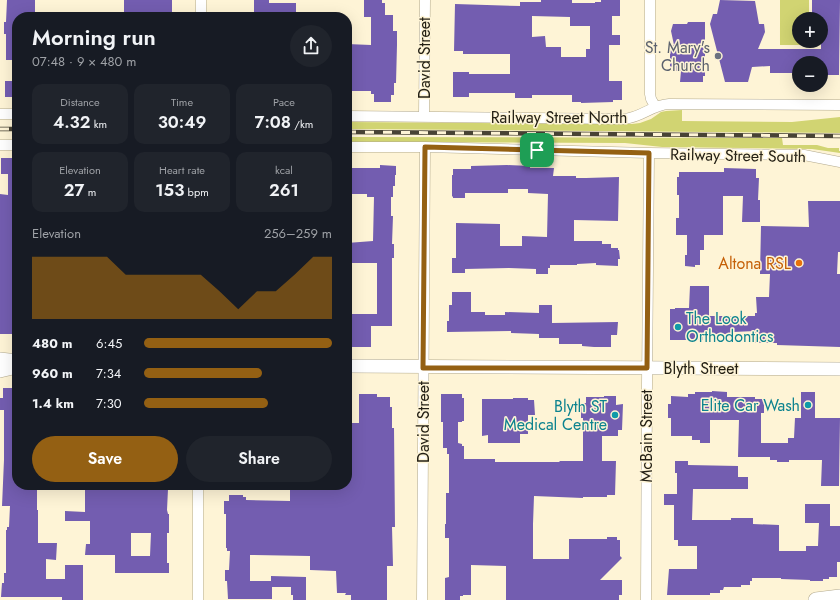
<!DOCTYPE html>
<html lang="en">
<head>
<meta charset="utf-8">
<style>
	:root { --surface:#171b24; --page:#20242c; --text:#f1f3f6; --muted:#9ea1a6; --accent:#946013 }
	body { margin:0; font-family:Jost,sans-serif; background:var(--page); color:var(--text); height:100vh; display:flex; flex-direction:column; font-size:15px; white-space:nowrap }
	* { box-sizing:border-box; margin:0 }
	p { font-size:13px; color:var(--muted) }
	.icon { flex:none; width:22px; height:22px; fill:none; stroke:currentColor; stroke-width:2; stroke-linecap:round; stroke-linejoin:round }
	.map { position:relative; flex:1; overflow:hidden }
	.details { position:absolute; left:12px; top:12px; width:340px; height:478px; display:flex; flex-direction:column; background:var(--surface); border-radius:16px; box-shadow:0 4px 16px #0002 }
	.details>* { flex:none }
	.fabs { position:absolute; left:792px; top:12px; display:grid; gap:8px }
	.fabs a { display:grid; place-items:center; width:36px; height:36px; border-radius:50%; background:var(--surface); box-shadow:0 4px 16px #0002; font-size:20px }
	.pin { position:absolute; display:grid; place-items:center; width:34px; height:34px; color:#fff; margin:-17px; border-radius:8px; box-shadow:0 2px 6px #0006 }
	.round { display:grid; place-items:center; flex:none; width:42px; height:42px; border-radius:21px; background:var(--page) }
	.overview { display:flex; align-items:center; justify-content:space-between; height:68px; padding:0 20px }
	h1 { font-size:22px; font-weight:600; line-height:30px }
	.stats { display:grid; grid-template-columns:repeat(3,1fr); gap:6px; height:68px; padding:4px 20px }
	.stats div { display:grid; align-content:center; border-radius:10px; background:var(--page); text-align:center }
	.stats b { font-size:17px; font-weight:600 }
	.stats small { font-size:11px; font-weight:400 }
	.stats p { font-size:11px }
	.chart { height:112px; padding:8px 20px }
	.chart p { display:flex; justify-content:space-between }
	.chart svg { width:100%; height:72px; margin-top:4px; fill:var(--accent); opacity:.7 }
	.button { display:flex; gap:8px; margin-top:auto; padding:8px 20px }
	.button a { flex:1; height:46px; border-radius:24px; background:var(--accent); color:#fff; font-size:16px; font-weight:600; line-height:46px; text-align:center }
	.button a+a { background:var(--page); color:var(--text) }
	ul { padding:0 20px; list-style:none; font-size:13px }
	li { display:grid; grid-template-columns:64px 48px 1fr; align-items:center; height:30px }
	li i { height:10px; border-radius:5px; background:var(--accent) }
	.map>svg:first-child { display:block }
</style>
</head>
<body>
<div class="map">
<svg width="840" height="600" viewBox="0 0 840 600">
	<rect width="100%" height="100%" fill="#fef4d6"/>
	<path fill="#d1d472" d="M780,0H809V19H799V41H809V45H780Z
		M682,110V121L792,122L840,117V133L347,129V122L632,124L640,123L651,119L661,112L666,111Z
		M347,137L782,138L783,145H817L828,148H839V151H840V153L812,149L662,147L625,143L347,142Z"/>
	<path fill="#735db0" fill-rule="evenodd" d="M7,0H35V17H17V60H6V34H4V22H6Z
		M124,0H172V14H169V17H135V12H124Z
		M254,0H269V3H296V15H286V17H254Z
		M364,0H382V3H385V15H393V31H397V45L396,83H394V95H391V102H374V94H371V91H347V44L371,45V17H364Z
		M541,0H572V3H595V2H601V0H620V16H612V35H620V45H609V81H622V100H613V102L581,103V102H572V95H532V98H515V93H469V97H453V72H469V74H510V54H463V51H454L455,4L520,6V2H541ZM532,16L570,17V26H590V49H586V57H561V47H546L545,36L532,37Z
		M720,0L755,1L759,24H764L765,32L758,49H821V19H816V17H812V0H840L839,75H823V73H821V63H799V73H770V66L752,67L748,82H725L710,24L713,14H717Z
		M688,22H705V76H703V82H680L681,71H670V45H674L671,31L673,24H687Z
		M5,81H17V97H5Z
		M1,158H17V268H14V334H0V194L8,195V174H1Z
		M380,165L396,166V175H395V186H393V197H391V216H393L392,244H394V258H392V326H371V347H347V314H377V263H347V243L373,241L374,197H367V194H352V190H347V170H349V168H380Z
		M507,165L530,166V168H554L553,176H576V178H586L619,177L618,221L574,220V241H602V244H611V248H618V250H619L620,259H618V266L596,265V263L577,264V265H550V268H548V274H536V269L509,268L465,269V273H452V258H456V223L500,224V246H522V236L547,237L548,194L528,193V189H508V193H465V198H453V197L452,196V175H453V169H471V166Z
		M724,168L756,169V178H759L758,200H760V222H742L743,196H723V235H704V250H700V265H695V267L685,266V255H687V235H676V218H679V195H677V177H679V172H724Z
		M808,201H840V252H838L837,274H840V347L777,345V343H755V331L733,332V334H711V337H703V340H670V309H675V308H689L690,286H709V316H755V313H757L756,297H769L770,274H760L761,226L809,227Z
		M452,292H471V312H485V315H505V312L539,313V305H552V323L618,322L617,335H611V347H594L582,346V344H559V338H539V334L511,333V331L447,332V321H449V305H452Z
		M3,388H17V485H37V510H38V543H57L56,560L46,559V579H65V565H83V600H62V597H1L2,583H4V573H6V530H7V527H9L10,506H2L4,460V410H0V398H3Z
		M712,391L727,392V397H755V399H764V413H761V443H788V438H794L795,418H801V392H815V418H840L839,486H821L822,460H789V462H777V460H770V457H738L739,420H710V443H700V440H692V436H671V418H668V404H671V396L688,397V394H695V392H712Z
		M359,394H377V397H390V407H392V428H394L395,527H392L393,566H387V600H351V595H345L346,593H337L336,571L310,570V556L250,555V581H271V576L306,577V600H293V595H291V587H272V599H228L227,581H225V570H229L230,551H227V548H226V514H224V501H229V495H243V497H246V500L290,501V485H347V423H359Z
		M441,394H462V398H464V421H462V422H458V443L462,444V446H464V459H495V462H559L560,461H583V418H581V403H586V397H604V396H616V405L623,404L622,430H618V436H602V461H616L615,495H607V497H583V498L534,496L533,524V559H569V539H607V537H617V540H620V556L622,558L600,580H622V595H619V600H506V566L471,565V595H463V596H460V600H445V578L449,577V538H445V524H446V493H449V454H447V448H443V422H441Z
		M513,398H528V400H534L535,415H528V434H520V443H488V435L482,436V399H513Z
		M675,461H688V465L738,466V477H748V489H693L692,520H731V518H753V524L779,525V551H806V546H818L819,523H805V504H830V526H840V562H837V577H829V579H823V581H810V580L781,579V578H752V581H750V585H741V587H724L723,590H720V593H710V595H667L669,569H697V546H678V540H674V505H664V494H677V473H675Z
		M85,485H166V489H168L167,510L168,514H169V533H167V563H169V573H115V555H85L86,544H90V521H65V511L85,512ZM131,533H151L150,556H131Z"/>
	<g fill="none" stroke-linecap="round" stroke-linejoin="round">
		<g stroke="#b2a98d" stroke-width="11">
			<path id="minor" d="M650,0V94L651,99L655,106
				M201,17V0
				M0,114H17
				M347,116L624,119C643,117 651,105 669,104L840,105
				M424,116L425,0
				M0,145H17
				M347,147H425L649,153L804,155L840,162
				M198,600V485
				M422,600L425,147
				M646,600L647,384L649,153"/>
		</g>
		<g stroke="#b2a98d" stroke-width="14">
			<path id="tertiary" d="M0,359L17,361
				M347,366L840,369
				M0,371L17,367"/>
		</g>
		<g stroke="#b2a98d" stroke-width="16">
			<path id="secondary" d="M816,600L840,597"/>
		</g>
		<use href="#minor" stroke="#fff" stroke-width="10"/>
		<use href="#tertiary" stroke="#fff" stroke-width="13"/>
		<use href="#secondary" stroke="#fff" stroke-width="15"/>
		<g stroke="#484335" stroke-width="4.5">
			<path id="rail" d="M0,129H17
				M347,132L840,136"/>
		</g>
		<use href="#rail" stroke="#fef4d6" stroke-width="3" stroke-dasharray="9" stroke-linecap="butt"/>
	</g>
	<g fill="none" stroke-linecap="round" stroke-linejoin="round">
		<g stroke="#fff" stroke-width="8">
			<path id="route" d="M425,147L649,153L647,368H423Z"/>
		</g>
		<use href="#route" stroke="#946013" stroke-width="5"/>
	</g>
	<circle fill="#6b7280" stroke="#fef4d6" stroke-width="1.5" cx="718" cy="56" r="4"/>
	<circle fill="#e8710a" stroke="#fef4d6" stroke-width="1.5" cx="799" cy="263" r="4"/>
	<g fill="#0f9aa8" stroke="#fef4d6" stroke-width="1.5">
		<circle cx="678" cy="327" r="4"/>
		<circle cx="808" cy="405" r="4"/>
		<circle cx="615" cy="415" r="4"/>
	</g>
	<g text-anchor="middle" stroke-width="3" stroke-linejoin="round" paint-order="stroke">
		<g font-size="16" fill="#5b616d" stroke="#fef4d6" text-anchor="end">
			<text x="710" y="53">St. Mary's<tspan x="710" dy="18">Church</tspan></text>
		</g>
		<g font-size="16" fill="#242015" stroke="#fef4d6">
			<text transform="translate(424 58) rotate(-90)" y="6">David Street</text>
			<text x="559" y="123">Railway Street North</text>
			<text transform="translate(738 155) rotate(1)" y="6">Railway Street South</text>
			<text x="701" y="374">Blyth Street</text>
			<text transform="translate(423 422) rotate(-90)" y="6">David Street</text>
			<text transform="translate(646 436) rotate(-90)" y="6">McBain Street</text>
		</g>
		<g font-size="16" fill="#c56008" stroke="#fef4d6" text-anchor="end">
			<text x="791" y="269">Altona RSL</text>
		</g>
		<g font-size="16" fill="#0d838f" stroke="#fef4d6" text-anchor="end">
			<text x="686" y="324" text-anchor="start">The Look<tspan x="686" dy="18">Orthodontics</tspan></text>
			<text x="800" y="411">Elite Car Wash</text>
			<text x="607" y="412">Blyth ST<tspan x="607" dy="18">Medical Centre</tspan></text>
		</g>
	</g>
</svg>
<div class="fabs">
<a>+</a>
<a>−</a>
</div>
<div class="pin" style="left:537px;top:150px;background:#1e9e55"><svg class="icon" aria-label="arrive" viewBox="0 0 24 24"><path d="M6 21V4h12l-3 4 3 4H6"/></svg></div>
<section class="details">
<div class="overview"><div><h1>Morning run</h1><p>07:48 · 9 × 480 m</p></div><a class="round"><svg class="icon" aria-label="share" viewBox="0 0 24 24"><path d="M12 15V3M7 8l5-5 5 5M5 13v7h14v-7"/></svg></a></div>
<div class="stats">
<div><p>Distance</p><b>4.32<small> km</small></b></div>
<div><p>Time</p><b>30:49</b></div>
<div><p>Pace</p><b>7:08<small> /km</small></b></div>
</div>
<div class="stats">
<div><p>Elevation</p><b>27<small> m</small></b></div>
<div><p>Heart rate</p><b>153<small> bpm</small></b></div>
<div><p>kcal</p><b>261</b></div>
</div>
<div class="chart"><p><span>Elevation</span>256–259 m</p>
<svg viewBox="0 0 160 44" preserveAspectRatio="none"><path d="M0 44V6L10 6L20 6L30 6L40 6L50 17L60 17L70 17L80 17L90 17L100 27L110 38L120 27L130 27L140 17L150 6L160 6V44z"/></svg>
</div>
<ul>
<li><b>480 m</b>6:45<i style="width:100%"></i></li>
<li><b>960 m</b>7:34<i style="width:63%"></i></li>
<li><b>1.4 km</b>7:30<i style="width:66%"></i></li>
</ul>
<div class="button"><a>Save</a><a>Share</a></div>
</section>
</div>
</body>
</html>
